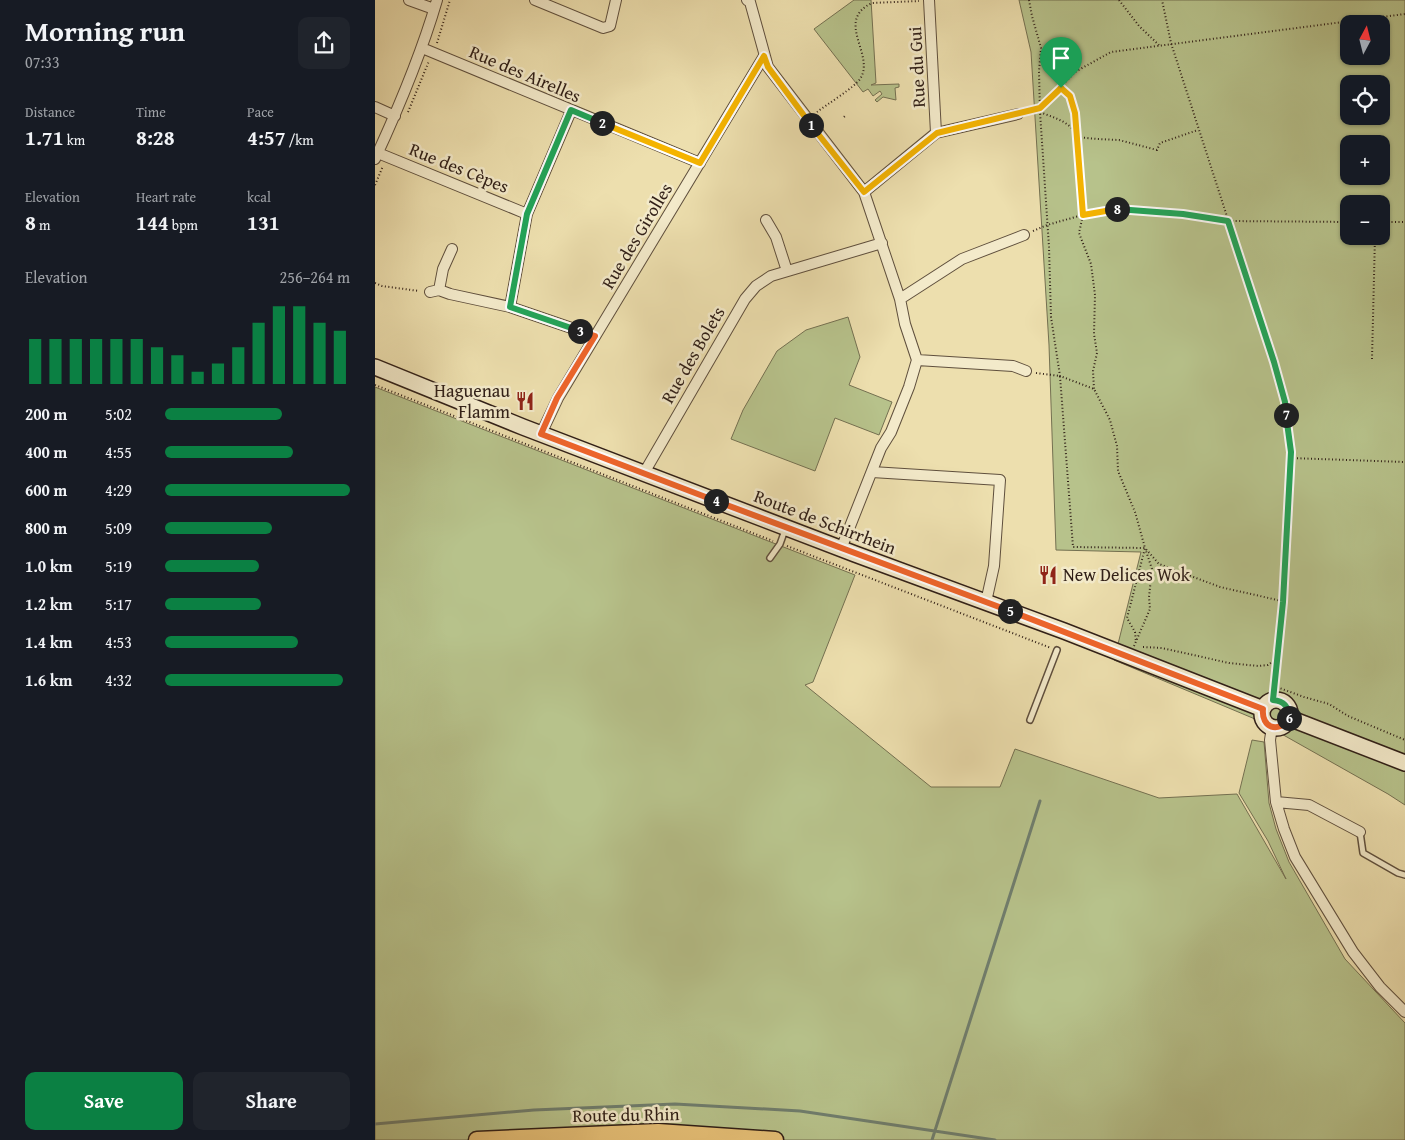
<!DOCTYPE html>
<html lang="en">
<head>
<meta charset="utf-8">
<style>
	:root { --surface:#171b24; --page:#20242c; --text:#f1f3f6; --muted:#9ea1a6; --accent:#0b8043 }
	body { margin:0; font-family:"Gentium Book Plus",serif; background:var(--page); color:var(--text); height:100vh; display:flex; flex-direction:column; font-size:19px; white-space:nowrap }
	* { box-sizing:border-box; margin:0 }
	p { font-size:16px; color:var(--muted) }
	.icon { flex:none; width:28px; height:28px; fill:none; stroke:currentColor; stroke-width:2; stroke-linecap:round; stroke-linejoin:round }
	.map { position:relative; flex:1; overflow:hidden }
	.panel { display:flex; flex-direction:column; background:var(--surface); width:375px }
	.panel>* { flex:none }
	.needle { width:32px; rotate:7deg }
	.buttons { position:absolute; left:965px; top:15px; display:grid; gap:10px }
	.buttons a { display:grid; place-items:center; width:50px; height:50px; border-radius:10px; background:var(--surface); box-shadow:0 1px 4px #0004; font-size:25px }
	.pin { position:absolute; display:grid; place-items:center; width:42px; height:42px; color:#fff; margin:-51px -21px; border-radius:50% 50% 50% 0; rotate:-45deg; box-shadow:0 0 5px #0007 }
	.pin .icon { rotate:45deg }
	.km { position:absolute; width:25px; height:25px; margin:-12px; border-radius:50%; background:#222; color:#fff; font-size:14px; line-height:25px; text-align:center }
	.round { display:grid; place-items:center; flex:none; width:52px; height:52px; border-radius:10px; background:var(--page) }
	.head { display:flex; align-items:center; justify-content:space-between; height:85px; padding:0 25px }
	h1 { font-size:28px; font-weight:700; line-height:38px }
	.figures { display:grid; grid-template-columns:repeat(3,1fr); gap:8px; height:85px; padding:5px 25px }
	.figures div { display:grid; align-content:center }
	.figures b { font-size:21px; font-weight:700 }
	.figures small { font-size:14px; font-weight:400 }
	.figures p { font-size:14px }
	.chart { height:140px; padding:10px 25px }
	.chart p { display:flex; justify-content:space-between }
	.chart svg { width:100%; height:90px; margin-top:5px; stroke:var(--accent); stroke-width:6 }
	.primary-button { display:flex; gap:10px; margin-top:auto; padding:10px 25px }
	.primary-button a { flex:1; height:58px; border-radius:10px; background:var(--accent); color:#fff; font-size:20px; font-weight:700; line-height:58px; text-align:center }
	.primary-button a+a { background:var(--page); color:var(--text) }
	ul { padding:0 25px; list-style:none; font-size:16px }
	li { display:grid; grid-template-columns:80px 60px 1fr; align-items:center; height:38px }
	li i { height:12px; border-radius:6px; background:var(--accent) }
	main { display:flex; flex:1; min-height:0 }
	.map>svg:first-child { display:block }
</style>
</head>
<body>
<main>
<section class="panel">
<div class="head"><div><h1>Morning run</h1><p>07:33</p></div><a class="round"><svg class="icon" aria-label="share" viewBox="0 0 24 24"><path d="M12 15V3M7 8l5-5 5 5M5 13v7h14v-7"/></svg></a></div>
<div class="figures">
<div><p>Distance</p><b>1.71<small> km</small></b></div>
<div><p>Time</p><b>8:28</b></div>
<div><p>Pace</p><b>4:57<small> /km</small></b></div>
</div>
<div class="figures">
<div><p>Elevation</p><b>8<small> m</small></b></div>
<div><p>Heart rate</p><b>144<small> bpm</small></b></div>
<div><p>kcal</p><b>131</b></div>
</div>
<div class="chart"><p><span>Elevation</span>256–264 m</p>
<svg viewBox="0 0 160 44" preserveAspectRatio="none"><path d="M5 44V22M15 44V22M25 44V22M35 44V22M45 44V22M55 44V22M65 44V26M75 44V30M85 44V38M95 44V34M105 44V26M115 44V14M125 44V6M135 44V6M145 44V14M155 44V18"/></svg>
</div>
<ul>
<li><b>200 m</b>5:02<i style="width:63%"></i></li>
<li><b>400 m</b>4:55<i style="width:69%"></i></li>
<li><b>600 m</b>4:29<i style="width:100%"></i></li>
<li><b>800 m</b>5:09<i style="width:58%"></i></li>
<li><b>1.0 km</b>5:19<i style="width:51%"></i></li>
<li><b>1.2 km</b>5:17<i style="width:52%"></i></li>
<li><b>1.4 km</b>4:53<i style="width:72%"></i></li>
<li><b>1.6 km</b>4:32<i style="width:96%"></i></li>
</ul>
<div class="primary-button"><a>Save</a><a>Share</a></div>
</section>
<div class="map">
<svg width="1030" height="1140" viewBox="0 0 1030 1140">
	<rect width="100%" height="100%" fill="#eddfae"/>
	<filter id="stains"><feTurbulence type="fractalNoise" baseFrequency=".004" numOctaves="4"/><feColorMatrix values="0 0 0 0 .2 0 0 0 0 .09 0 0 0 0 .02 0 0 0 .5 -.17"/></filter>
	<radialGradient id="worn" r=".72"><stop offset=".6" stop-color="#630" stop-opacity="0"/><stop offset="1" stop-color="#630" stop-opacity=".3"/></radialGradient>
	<path fill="#b7c28b" stroke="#747051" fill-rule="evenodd" d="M479,0H496L501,83L496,85L524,84V87L520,88L521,100L508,97L502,102L500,100L507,94L505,91L498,96L493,89L488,92L439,29Z
		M644,0H1030V805L1013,794L880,719L739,660L766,552L681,550L674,345L656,52ZM974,24H1006V56H974ZM974,84H1006V116H974ZM974,144H1006V176H974ZM974,204H1006V236H974Z
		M473,317L485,357L474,385L517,402L504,435L460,418L440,471L356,439L368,410L402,351L431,330Z
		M0,387L480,575L438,682L430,685L556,787H625L640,749L784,798L862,794L911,879L893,841L864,793L877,740L889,742L894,803L901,829L914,862L970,959L1030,1023V1140H0Z"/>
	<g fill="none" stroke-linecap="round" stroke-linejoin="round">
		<path stroke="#707e6e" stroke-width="3" d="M0,1124L159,1110L300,1104L425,1111L620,1140
			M557,1140L665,801"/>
		<g stroke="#5f4f3d" stroke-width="8">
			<path id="lane" d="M395,558L405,544L410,530
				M655,720L682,650
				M985,832L988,853L1023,873L1030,875"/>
		</g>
		<g stroke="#5f4f3d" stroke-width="12">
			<path id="street" d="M34,0L59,9
				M160,0L228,28L235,26L241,0
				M372,0L375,2L393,67L489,192L525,299L530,324L542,360L534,387L516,432L506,448L466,549
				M554,0L561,133
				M47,48L325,163
				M0,107L20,116
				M3,153L152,214
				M0,159C24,107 46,55 62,0
				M489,192L561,133L643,114
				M391,220L401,237L412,271
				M64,290L68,269L77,249
				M55,292L64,290L75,294L135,307L220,336
				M525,299L587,259L649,235
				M135,307L152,214L196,111
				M542,360L638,366L651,371
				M166,434L183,398L389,56
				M497,472L625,480L619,566L611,602
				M269,473L370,299L381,286L396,276L507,243
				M897,727L895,740L901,802L909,829L920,857L978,952L1005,987L1030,1012
				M901,802L934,805L985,832"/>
		</g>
		<g stroke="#301f17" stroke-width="18">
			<path id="secondary" d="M0,367L148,427L480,554L689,631L888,709
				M887 714a14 14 0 1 1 28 0a14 14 0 1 1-28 0Z
				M914,718L1030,763"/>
		</g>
		<g stroke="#301f17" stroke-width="19">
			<path id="primary" d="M102,1140L283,1132L400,1140"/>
		</g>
		<path stroke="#301f17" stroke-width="2" stroke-dasharray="1 2.5" stroke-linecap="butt" d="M654,0L657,16L666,48L664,71L665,112L674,247L676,317L685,376L719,389L735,420L742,446L743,471L760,512L770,548L752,618L760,632L761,642
			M744,0L764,26L784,45
			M62,43L75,0
			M686,88C700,101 700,114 701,133
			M653,111L665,108L700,72L736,52L1030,14
			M33,112L54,61
			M442,112C451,105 480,87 485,79C501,55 459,21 497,3L544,1
			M665,112C679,118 694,121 702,135L708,215L704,233L716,264L720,295L719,334L722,353L718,371L719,389
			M469,117L470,116
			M702,137L722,139L744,140L782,150L785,143L823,130
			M0,185L8,166
			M1006,222H1030
			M658,231L672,225L704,216L742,209L808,214L853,221L974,222
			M0,283L7,286L44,291
			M997,359L1000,236
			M661,373L685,376L698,547L770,548L784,564L845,587L907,601
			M0,385L398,541
			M915,458L1030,462
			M412,546L676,648
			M759,646L775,609L774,597L777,569L771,551
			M768,647L787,648L854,663L883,666L893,665L901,659L905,638L908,594L916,452L910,402L899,362L796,43L787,0
			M899,686L929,697L954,704L973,716L1030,740
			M897,700L901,659"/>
		<use href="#lane" stroke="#f3eaca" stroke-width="5"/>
		<use href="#street" stroke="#f3eaca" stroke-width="10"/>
		<use href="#secondary" stroke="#f3eaca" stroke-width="15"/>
		<use href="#primary" stroke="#e6c077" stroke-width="16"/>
	</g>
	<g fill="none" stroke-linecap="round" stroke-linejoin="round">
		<g stroke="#fff" stroke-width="10">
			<path id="split-1" d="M436,125L489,192L562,133L665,108L686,88"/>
		</g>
		<g stroke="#fff" stroke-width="10">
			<path id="split-2" d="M227,123L325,163L389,56L393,67L436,125"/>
		</g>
		<g stroke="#fff" stroke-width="10">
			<path id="split-3" d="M205,331L135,307L152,214L196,110L227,123"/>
		</g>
		<g stroke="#fff" stroke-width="10">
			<path id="split-4" d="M205,331L220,336L182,398L166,434L341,501"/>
		</g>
		<g stroke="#fff" stroke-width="10">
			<path id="split-5" d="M341,501L635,611"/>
		</g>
		<g stroke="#fff" stroke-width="10">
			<path id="split-6" d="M635,611L888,709C886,728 904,734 914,718"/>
		</g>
		<g stroke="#fff" stroke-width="10">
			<path id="split-7" d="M911,415L916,452L908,602L898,700C909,701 914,706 914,718"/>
		</g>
		<g stroke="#fff" stroke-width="10">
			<path id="split-8" d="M742,209L808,214L853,221L899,362L910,402L911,415"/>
		</g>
		<g stroke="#fff" stroke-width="10">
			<path id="split-9" d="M686,88L695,96L700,113L708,215L742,209"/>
		</g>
		<use href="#split-1" stroke="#f5b400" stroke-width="6"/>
		<use href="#split-2" stroke="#f5b400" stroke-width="6"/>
		<use href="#split-3" stroke="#22a559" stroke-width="6"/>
		<use href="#split-4" stroke="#f0652b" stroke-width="6"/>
		<use href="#split-5" stroke="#f0652b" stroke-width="6"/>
		<use href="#split-6" stroke="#f0652b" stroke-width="6"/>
		<use href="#split-7" stroke="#22a559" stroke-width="6"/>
		<use href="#split-8" stroke="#22a559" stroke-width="6"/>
		<use href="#split-9" stroke="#f5b400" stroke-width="6"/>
	</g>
	<defs>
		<g id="restaurant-bare" transform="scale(1.5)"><path d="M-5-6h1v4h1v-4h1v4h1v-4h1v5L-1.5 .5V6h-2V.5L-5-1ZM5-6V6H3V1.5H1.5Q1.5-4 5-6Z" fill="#8f2418" stroke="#f3eaca" stroke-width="2.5" paint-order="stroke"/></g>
	</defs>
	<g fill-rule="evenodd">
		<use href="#restaurant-bare" x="150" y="401"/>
		<use href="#restaurant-bare" x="673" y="575"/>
	</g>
	<g text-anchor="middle" stroke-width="5" stroke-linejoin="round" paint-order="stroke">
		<g font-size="18" fill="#301f17" stroke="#f3eaca">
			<text transform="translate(542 67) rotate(-93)" y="6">Rue du Gui</text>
			<text transform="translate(150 74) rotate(23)" y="6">Rue des Airelles</text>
			<text transform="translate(84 168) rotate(22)" y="6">Rue des Cèpes</text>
			<text transform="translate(262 236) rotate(-59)" y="6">Rue des Girolles</text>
			<text transform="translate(318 355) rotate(-60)" y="6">Rue des Bolets</text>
			<text transform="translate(450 522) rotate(21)" y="6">Route de Schirrhein</text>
			<text transform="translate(251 1115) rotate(-1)" y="6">Route du Rhin</text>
		</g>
		<g font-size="18" fill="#301f17" stroke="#f3eaca" text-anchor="end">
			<text x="135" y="397">Haguenau<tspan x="135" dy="21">Flamm</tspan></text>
			<text x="688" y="581" text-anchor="start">New Delices Wok</text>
		</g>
	</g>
	<rect width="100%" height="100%" filter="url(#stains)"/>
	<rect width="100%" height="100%" fill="url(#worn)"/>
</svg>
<div class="buttons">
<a><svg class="needle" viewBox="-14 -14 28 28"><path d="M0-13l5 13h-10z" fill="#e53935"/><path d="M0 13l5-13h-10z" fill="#9ea1a6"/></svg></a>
<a><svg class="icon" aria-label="locate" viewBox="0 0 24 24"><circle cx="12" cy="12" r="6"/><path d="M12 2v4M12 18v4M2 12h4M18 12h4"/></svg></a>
<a>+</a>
<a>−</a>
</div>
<div class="pin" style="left:686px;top:88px;background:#1e9e55"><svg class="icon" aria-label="arrive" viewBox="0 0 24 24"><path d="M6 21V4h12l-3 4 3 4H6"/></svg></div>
<b class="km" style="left:436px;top:125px">1</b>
<b class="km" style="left:227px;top:123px">2</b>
<b class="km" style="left:205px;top:331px">3</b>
<b class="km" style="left:341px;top:501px">4</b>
<b class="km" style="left:635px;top:611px">5</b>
<b class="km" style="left:914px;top:718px">6</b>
<b class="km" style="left:911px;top:415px">7</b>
<b class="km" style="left:742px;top:209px">8</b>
</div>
</main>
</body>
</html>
